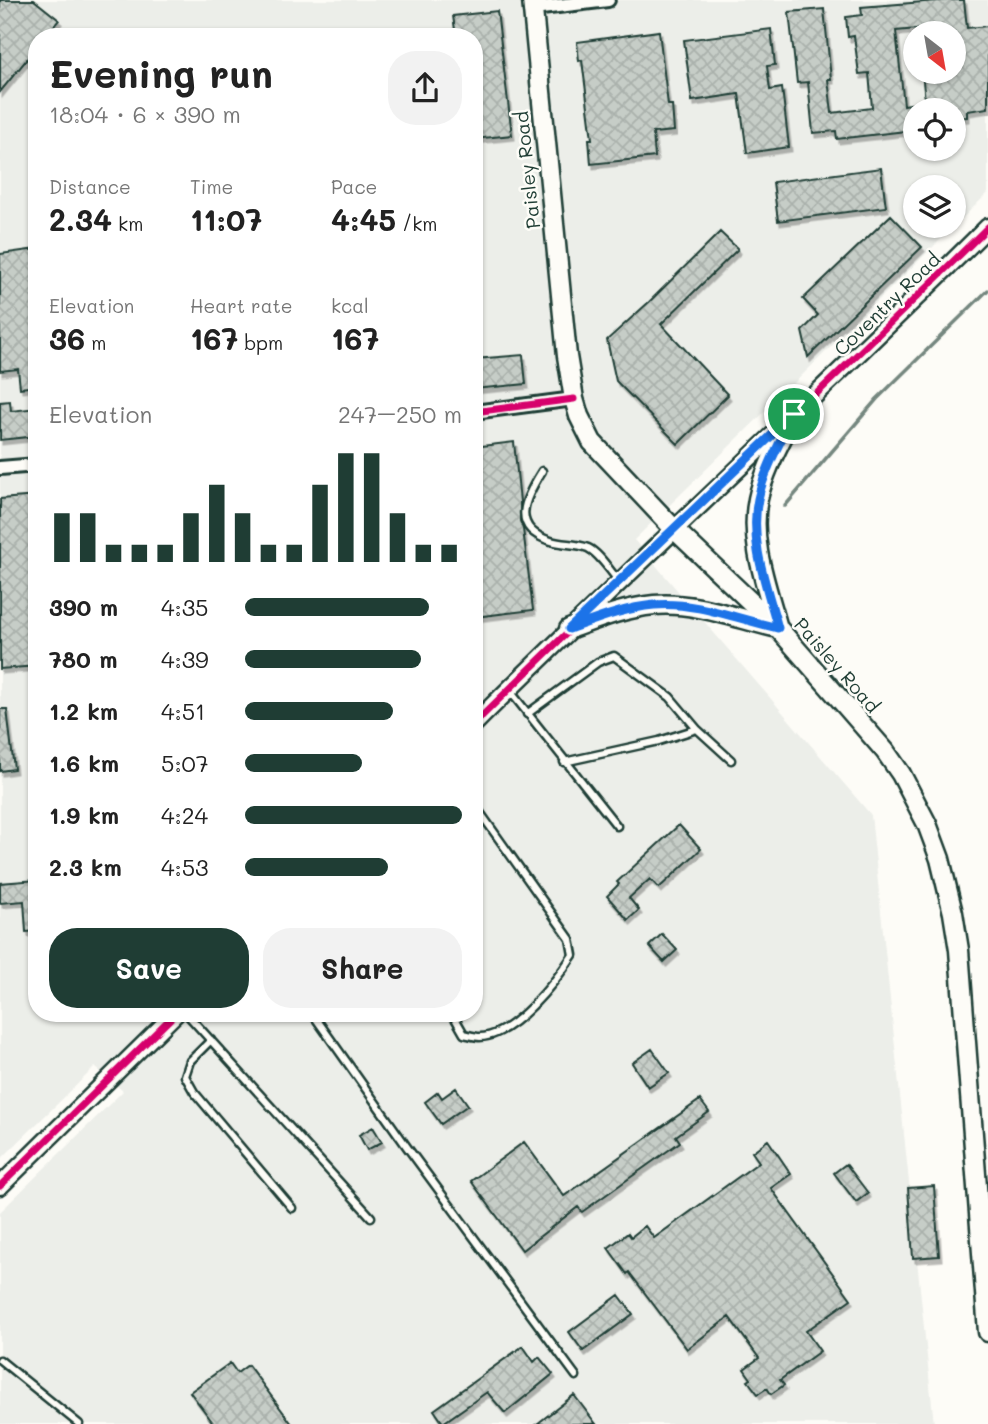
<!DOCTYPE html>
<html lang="en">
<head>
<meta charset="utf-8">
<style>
	:root { --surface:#fff; --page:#f2f2f2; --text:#222; --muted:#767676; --accent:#1f3d34 }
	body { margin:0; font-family:Mali,sans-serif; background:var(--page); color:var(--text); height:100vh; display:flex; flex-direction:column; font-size:26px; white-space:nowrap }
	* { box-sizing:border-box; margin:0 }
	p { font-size:23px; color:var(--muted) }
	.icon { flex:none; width:38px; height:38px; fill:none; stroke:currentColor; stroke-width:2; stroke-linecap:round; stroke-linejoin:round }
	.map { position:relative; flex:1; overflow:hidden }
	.sheet { position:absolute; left:28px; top:28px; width:455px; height:994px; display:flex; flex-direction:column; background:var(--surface); border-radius:28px; box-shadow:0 2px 5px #0004 }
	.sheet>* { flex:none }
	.needle { width:46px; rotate:149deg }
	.buttons { position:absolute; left:903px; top:21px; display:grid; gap:14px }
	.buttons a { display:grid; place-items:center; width:63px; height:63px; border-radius:50%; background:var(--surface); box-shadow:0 2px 5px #0004; font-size:35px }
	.pin { position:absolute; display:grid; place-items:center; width:60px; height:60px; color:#fff; margin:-30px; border:4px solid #fff; border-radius:50%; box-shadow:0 2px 7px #0007 }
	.round { display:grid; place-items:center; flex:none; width:74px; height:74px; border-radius:28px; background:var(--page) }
	.overview { display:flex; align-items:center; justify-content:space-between; height:119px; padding:0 21px }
	h1 { font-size:38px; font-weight:700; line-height:52px }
	.metrics { display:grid; grid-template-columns:repeat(3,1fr); gap:10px; height:119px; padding:7px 21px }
	.metrics div { display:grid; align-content:center }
	.metrics b { font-size:30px; font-weight:700 }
	.metrics small { font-size:19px; font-weight:400 }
	.metrics p { font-size:19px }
	.chart { height:196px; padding:14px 21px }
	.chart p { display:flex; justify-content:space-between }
	.chart svg { width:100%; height:126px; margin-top:7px; stroke:var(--accent); stroke-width:6 }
	.button { display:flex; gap:14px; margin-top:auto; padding:14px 21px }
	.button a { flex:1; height:80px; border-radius:28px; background:var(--accent); color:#fff; font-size:28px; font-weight:700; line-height:80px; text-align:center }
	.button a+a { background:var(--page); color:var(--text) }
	ul { padding:0 21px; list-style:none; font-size:23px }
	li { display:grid; grid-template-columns:112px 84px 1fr; align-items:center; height:52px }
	li i { height:18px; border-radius:9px; background:var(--accent) }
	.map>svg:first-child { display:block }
</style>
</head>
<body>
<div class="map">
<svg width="988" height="1424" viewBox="0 0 988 1424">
	<defs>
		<pattern id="building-cross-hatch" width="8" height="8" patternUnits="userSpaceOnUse" patternTransform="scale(1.75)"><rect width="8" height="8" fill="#c6cdc7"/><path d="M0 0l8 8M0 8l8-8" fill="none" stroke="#aab1ac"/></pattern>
		<filter id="shadow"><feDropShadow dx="2.5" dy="4.5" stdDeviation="0" flood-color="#0004"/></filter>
	</defs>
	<rect width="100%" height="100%" fill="#fdfcf7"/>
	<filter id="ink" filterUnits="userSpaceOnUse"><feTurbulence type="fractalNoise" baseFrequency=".0143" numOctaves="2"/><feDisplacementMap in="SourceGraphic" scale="14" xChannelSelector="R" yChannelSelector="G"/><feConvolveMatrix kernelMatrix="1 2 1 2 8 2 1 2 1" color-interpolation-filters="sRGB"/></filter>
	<g filter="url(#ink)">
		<path fill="#eceee9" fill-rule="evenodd" d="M0,0H988V193L634,540L871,815L934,1424H0V1212L123,1091L95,1067L0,1160ZM915,33H954V72H915ZM37,37H474V1013H37ZM915,110H954V149H915ZM915,187H954V226H915Z"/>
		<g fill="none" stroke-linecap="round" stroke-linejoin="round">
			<path stroke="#75877f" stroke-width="3.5" d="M785,506L877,399L988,290"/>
		</g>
		<path fill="url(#building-cross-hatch)" stroke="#1f3d34" stroke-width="2" filter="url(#shadow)" d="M0,0H34L59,20L45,37H37V47L0,92Z
			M949,0H964L967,28L988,26V108L967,111V117L954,118V110H926L922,72H954V33H917V29L896,31L904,105L911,104L914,130L837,139L836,131L813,133L808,82L797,83L789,12L824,9L831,79H828L832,113L872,108L869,73L859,74L854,36L848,37L846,17L862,15L861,7Z
			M497,11L512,135L474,139V37H456L453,16Z
			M771,29L775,65L767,66L770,90L782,88L789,147L747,153L739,94L692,101L684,40Z
			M659,31L668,105H672L674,131L653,133L655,157L591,164L589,139H592L582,60L579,61L577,42Z
			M881,168L886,207L778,221L773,182Z
			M891,215L922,247L808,357L802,331L818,315L803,299Z
			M720,232L738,249L661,324L728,395L678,444L616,381L607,340L649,302Z
			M37,249V386L20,388L18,369L0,371V254Z
			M523,355L526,384L474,389V359Z
			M10,401L11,411L37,408V436L0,440V402Z
			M514,442L520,502V521L523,529L533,610L474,617V447Z
			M37,496V666L0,669V499Z
			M0,709H7L14,769L0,771Z
			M679,825L701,849L659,888L650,879L629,898L639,910L628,920L607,896L619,884L617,882Z
			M37,880V931L26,932L24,901L0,903V883Z
			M662,934L677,950L664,962L649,946Z
			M652,1049L669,1073L648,1087L632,1063Z
			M456,1088L468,1105L441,1124L425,1102L438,1092L442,1098Z
			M700,1100L709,1112L676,1136L680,1142L582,1212L578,1207L522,1250L471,1181L524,1142L564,1196Z
			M373,1127L382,1142L367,1150L359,1135Z
			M768,1140L791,1174L771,1188L851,1299L806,1331L820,1351L780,1380L784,1385L771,1394L767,1388L758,1394L748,1381L751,1379L744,1369L759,1358L729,1317L687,1349L629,1272L627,1274L608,1248L628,1233L631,1237L645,1226L654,1238L759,1162L752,1152Z
			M846,1164L868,1193L856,1202L834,1173Z
			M934,1186L939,1256L913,1258L908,1188Z
			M619,1295L633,1314L583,1351L569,1332Z
			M523,1346L534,1362L539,1357L553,1374L505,1413L487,1392L443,1423L434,1410Z
			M230,1363L237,1373L248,1365L292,1424H214L190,1392Z
			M574,1395L596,1424H537Z"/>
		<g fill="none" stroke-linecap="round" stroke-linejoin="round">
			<g stroke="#1f3d34" stroke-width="11">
				<path id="service" d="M542,471C525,498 509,528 551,541C563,545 575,543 588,548C600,554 609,570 618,580
					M510,691L617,826
					M527,714L598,662L614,656L670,697L697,729
					M564,762L659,741L697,729L731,760
					M186,1013L371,1217
					M312,1013L407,1147L576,1376
					M452,1013L464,1034C469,1035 475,1037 480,1037C514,1036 556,981 573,955L570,939L474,804
					M211,1040L190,1061L185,1076L194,1092L292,1208
					M0,1360L79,1424"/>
			</g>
			<g stroke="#1f3d34" stroke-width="18">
				<path id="minor" d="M533,9L608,0
					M474,412L574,399
					M0,468L37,465"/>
			</g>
			<g stroke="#1f3d34" stroke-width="21">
				<path id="tertiary" d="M474,724C643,556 819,395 988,227
					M0,1186L176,1013"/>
			</g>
			<g stroke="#1f3d34" stroke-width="23">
				<path id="secondary" d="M532,0L567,356L574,399L579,416L592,442L674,529L778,628L885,751L901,774L927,824L940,859L953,913L959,950L988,1332
					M778,628C767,587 749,542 758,499C764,470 781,441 794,414
					M569,629C597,619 624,608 654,605C694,601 738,619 778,628"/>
			</g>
			<use href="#service" stroke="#fdfcf7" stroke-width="6"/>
			<use href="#minor" stroke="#fdfcf7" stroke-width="12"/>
			<use href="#tertiary" stroke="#fdfcf7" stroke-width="16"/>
			<use href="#secondary" stroke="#fdfcf7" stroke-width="18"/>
			<g stroke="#fdfcf7" stroke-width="11">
				<path id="cycleway" d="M474,412L574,399
					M474,724C643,556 819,395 988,227
					M0,1186L176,1013"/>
			</g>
			<use href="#cycleway" stroke="#d6006c" stroke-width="7"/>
		</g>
	</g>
	<g fill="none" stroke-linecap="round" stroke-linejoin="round" filter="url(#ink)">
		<g stroke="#fff" stroke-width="14">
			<path id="route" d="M794,414C781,441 764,470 758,499C749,542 767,587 778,628C738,619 694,601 654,605C624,608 597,619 569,629Z"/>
		</g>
		<use href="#route" stroke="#1a73e8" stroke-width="9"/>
	</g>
	<g text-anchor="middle" stroke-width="5" stroke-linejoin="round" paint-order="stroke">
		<g font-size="19" fill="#1f3d34" stroke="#fdfcf7">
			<text transform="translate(527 170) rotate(-96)" y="7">Paisley Road</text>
			<text transform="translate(887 304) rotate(-44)" y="7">Coventry Road</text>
			<text transform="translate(837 665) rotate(49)" y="7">Paisley Road</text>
		</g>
	</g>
</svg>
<div class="buttons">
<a><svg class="needle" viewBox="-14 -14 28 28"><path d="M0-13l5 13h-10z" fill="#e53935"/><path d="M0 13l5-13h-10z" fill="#767676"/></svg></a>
<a><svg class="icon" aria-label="locate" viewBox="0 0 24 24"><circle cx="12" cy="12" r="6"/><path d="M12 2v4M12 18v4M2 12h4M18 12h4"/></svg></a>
<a><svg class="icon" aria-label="layers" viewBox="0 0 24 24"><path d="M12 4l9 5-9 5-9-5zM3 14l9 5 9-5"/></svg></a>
</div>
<div class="pin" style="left:794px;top:414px;background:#1e9e55"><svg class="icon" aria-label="arrive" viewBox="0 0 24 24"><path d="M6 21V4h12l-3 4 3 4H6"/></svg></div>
<section class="sheet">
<div class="overview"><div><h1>Evening run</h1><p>18:04 · 6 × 390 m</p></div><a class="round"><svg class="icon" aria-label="share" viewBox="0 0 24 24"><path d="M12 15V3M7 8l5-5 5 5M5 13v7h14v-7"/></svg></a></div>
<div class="metrics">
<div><p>Distance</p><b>2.34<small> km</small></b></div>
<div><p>Time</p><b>11:07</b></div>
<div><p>Pace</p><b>4:45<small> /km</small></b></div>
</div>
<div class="metrics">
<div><p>Elevation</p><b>36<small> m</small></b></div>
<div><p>Heart rate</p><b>167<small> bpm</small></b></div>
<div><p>kcal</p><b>167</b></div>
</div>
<div class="chart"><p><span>Elevation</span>247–250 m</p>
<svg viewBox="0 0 160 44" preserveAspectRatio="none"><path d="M5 44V27M15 44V27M25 44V38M35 44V38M45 44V38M55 44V27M65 44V17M75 44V27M85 44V38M95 44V38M105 44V17M115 44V6M125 44V6M135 44V27M145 44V38M155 44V38"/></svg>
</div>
<ul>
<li><b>390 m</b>4:35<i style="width:85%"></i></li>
<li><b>780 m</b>4:39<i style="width:81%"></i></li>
<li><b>1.2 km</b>4:51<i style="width:68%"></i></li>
<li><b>1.6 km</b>5:07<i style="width:54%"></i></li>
<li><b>1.9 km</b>4:24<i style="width:100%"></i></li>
<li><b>2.3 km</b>4:53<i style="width:66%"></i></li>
</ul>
<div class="button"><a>Save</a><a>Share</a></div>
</section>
</div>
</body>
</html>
